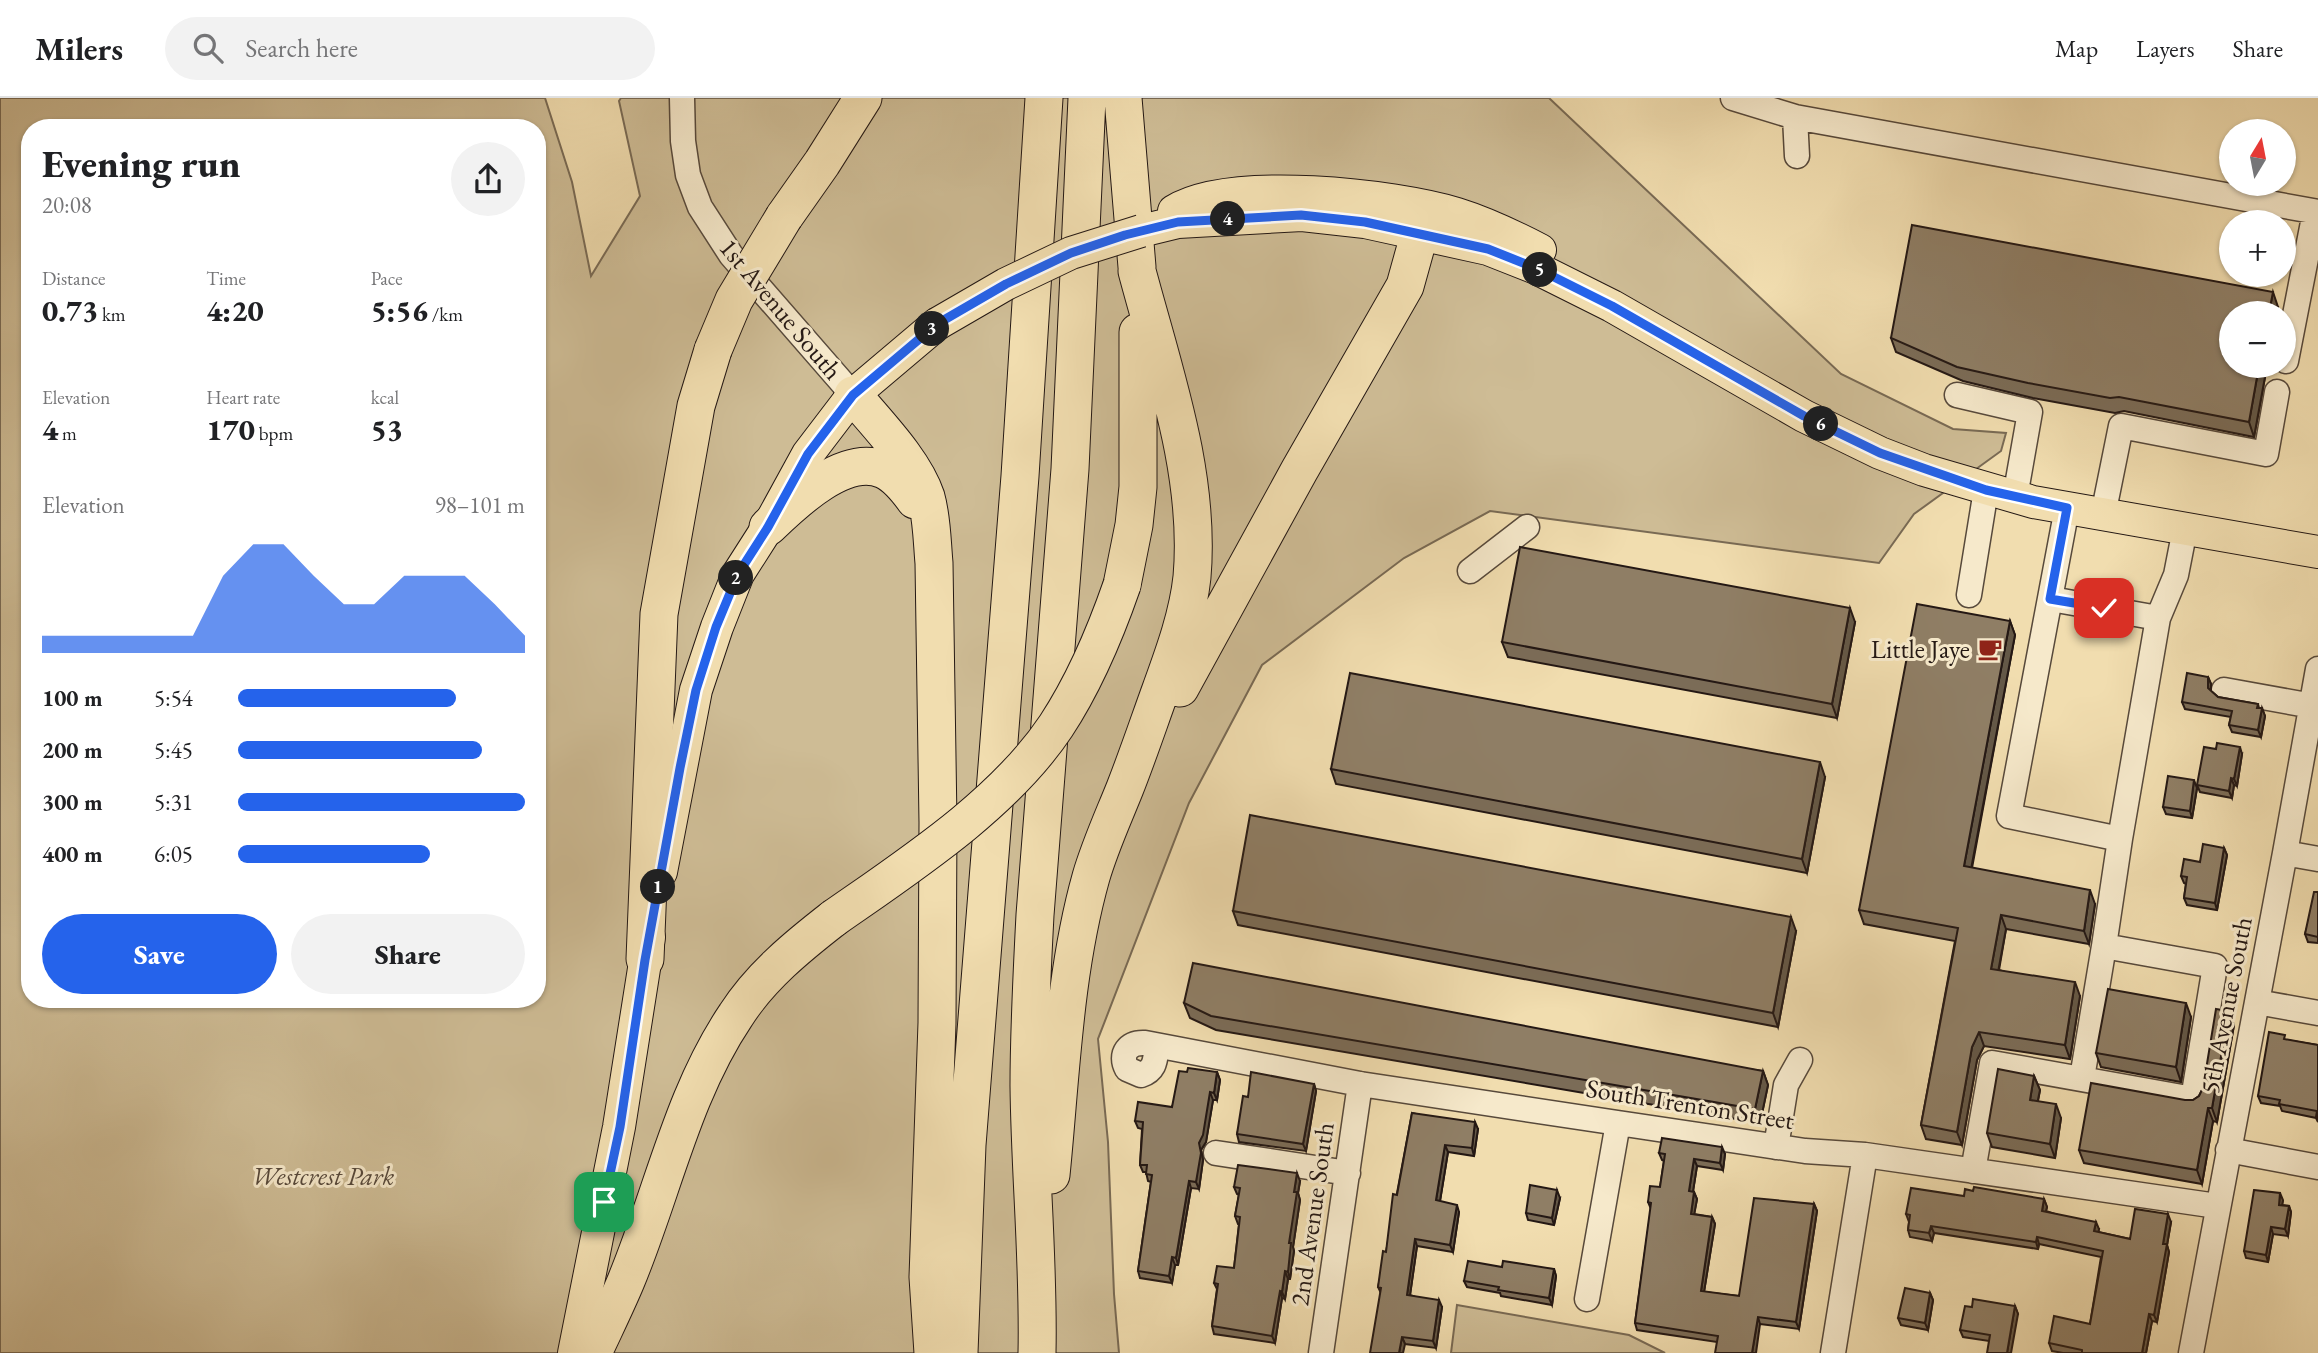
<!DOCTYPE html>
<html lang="en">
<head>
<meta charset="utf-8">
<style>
	:root { --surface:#fff; --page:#f2f2f2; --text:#202124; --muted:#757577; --line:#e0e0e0; --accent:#2563eb }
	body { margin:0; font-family:"EB Garamond",serif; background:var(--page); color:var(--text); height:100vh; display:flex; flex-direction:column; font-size:26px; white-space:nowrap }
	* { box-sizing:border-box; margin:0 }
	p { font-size:23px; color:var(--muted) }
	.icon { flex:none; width:38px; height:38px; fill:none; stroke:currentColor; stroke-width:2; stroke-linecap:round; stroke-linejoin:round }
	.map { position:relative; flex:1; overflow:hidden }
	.drawer { position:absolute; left:21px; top:21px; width:525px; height:889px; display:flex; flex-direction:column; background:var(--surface); border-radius:28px; box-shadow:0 2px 5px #0004 }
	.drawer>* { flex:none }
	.needle { width:46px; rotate:10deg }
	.tools { position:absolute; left:2219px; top:21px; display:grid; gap:14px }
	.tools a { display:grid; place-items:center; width:77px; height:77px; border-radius:50%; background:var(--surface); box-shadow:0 2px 5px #0004; font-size:35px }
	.pin { position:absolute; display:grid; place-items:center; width:60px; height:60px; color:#fff; margin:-30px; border-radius:14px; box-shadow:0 4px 10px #0006 }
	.km { position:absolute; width:35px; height:35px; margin:-18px; border-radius:50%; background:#222; color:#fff; font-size:19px; line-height:35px; text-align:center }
	.round { display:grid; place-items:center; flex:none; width:74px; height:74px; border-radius:37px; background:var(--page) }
	.summary { display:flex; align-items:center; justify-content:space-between; height:119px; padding:0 21px }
	h1 { font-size:38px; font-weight:800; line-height:52px }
	.figures { display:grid; grid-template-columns:repeat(3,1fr); gap:10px; height:119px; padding:7px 21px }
	.figures div { display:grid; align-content:center }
	.figures b { font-size:30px; font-weight:800 }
	.figures small { font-size:19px; font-weight:400 }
	.figures p { font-size:19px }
	.chart { height:196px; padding:14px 21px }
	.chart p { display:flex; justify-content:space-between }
	.chart svg { width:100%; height:126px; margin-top:7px; fill:var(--accent); opacity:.7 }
	.button { display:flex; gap:14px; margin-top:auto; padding:14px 21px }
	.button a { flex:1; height:80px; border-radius:42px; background:var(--accent); color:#fff; font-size:28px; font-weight:800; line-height:80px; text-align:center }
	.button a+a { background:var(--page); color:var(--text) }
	ul { padding:0 21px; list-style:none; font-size:23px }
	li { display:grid; grid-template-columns:112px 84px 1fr; align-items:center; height:52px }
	li i { height:18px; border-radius:9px; background:var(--accent) }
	header { display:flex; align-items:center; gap:42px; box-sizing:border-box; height:98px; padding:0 35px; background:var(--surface); border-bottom:2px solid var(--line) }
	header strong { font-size:33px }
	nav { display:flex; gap:38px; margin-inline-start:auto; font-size:24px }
	.search { width:490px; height:63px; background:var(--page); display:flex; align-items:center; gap:18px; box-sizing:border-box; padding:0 24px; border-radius:38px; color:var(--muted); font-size:26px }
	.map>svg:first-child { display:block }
</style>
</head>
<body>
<header>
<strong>Milers</strong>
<div class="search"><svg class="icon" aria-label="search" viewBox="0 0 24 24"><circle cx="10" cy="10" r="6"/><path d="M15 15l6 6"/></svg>Search here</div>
<nav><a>Map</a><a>Layers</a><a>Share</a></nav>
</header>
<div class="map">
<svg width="2318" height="1255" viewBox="0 0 2318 1255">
	<rect width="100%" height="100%" fill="#f1ddaf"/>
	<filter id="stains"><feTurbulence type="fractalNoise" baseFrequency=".00286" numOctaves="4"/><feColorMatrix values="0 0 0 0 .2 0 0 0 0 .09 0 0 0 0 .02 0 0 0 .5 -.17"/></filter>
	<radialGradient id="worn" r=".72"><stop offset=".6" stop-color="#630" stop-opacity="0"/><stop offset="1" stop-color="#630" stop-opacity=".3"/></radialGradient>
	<path fill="#cebc95" stroke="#796a54" stroke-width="2" fill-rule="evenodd" d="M0,0H545L572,84L591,178L640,98L619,3L621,0H1549L1841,276L1953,331L2006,335L2001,353L1914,416L1879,465L1490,413L1404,460L1262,567L1189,705L1098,941L1108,1044L1114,1196L1119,1255H0ZM30,30H537V901H30Z
		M1457,1207L1629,1237L1665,1255H1451Z"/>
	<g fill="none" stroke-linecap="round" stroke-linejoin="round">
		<g stroke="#57493b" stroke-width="27">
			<path id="minor" d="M682,0L683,43L688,77L700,109L731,157L853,297
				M1733,0L1795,19L2318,114
				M1795,19L1797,58
				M2286,263L2315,114
				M1957,297L2030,314L2015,399
				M2067,410L2009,718L2120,741L2158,520L2176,477L2185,431
				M2103,417L2121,328L2266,356L2277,294
				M1470,473L1527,429
				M1969,497L1986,392
				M2051,501L2158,520
				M2224,592L2318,609
				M2285,755L2318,761
				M2257,904L2318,915
				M1157,948C1155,961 1156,972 1141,977L1127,971C1119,956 1128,944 1145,945L1360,986L1618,1025L1805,1053L1865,1057L2217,1108
				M2082,980L2104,848
				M1776,1049L1786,987L1800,962
				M2228,1052L2318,1069
				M1216,1055L1348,1075
				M1973,1073L1992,965L2193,1001L2215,868L2104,848L2120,741
				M1587,1201L1618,1025
				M1321,1255L1360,986
				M1833,1255L1865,1057
				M2191,1255L2285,755L2318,571"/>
		</g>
		<g stroke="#241814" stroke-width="34">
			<path id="major" d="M1174,113C1230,78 1395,97 1457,116C1486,125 1513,138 1540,152
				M1141,133L1178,124L1302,117L1365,124L1488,151L1536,170L1612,208L1804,318L1880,355L1924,372L2033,404L2318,454
				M661,774L696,592L717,529L738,476L768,429L808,356L853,297L937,226
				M574,1255L619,1029L649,839"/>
		</g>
		<g stroke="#241814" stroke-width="39">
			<path id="highway" d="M1123,0L1137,169
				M784,119L822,65L863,0
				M853,297C877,326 914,363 926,399C932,420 932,443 934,465L938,724L937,925L928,1179L933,1255
				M768,429C793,405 845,354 884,372C897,378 907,391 915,402
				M1122,487L1134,427L1138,389V234
				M1180,590L1299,373L1405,188L1420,134
				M645,861L659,516L696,308L713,252
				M1051,1077C1061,978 1064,875 1091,779C1100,748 1113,720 1125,690C1138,657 1149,624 1161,591C1174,555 1188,517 1192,479C1201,376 1163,271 1137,173
				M593,1255C604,1231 616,1207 626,1183C663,1094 682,997 736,917C761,878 798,848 834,820
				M959,1255L967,1047L1020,378L1044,0
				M1037,1255C1039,1166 1030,1077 1029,988C1029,931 1032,874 1035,817L1070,371L1087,0"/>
		</g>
		<use href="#minor" stroke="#f6e9cb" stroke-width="24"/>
		<use href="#major" stroke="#f1ddaf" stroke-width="32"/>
		<use href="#highway" stroke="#f1ddaf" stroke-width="37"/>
		<g stroke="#241814" stroke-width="34" stroke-linecap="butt">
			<path id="major-bridge" d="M937,226L1006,186L1071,155L1141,133"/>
		</g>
		<g stroke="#241814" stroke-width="39" stroke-linecap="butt">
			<path id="highway-bridge" d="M713,252L734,202L784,119
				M834,820C910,767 1004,706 1056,628C1085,584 1105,536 1122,487"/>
		</g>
		<use href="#major-bridge" stroke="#f1ddaf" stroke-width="32"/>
		<use href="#highway-bridge" stroke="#f1ddaf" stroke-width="37"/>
	</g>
	<path fill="#7b6c57" stroke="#241814" stroke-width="2" d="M2278,209L2254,339L2124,313L2115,315L2033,300L1963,283L1896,254L1891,240Z
		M2010,523L2015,537L1972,770L2095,806L2089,846L2006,831L1999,872L2080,898L2070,961L1984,948L1977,962L1962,1047L1926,1041L1921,1027L1955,843L1864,826L1859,812Z
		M1855,524L1837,620L1508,559L1502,544Z
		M2208,579L2211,586V593L2218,599L2258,606L2259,610H2262L2265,618L2261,639L2232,634L2229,627L2231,619L2185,611L2182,604Z
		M2242,656L2237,688L2234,687L2232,700L2200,694L2197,687Z
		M1331,671L1825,679L1807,775L1336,686Z
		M2197,690L2192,720L2166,716L2163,709Z
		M2224,750L2227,757L2217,812L2187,807L2184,800L2186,786L2184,785L2181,778L2200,764Z
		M2318,794V845L2308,844L2305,836Z
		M1233,813L1796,833L1778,929L1238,827Z
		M1184,905L1763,973L1768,987L1760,1025L1216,932L1190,920Z
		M2229,913L2234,927L2217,1024L2213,1023L2202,1086L2084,1065L2079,1052L2185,1002H2193L2199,998L2203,990Z
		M2191,919L2181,984L2101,969L2096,955Z
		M2286,942L2318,947V1024L2316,1020L2282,1013L2280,1008L2261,1005L2258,998Z
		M1187,974H1217L1220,982L1217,1002H1213L1206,1044L1201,1052L1203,1062L1199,1091L1191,1090L1178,1167H1175L1172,1185L1140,1180L1138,1173L1151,1084L1148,1083L1146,1074H1143L1140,1067L1142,1031L1138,1030L1135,1023L1172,1009Z
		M2034,978L2040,992L2038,1003L2061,1020L2055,1060L1992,1049L1987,1035Z
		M1314,986L1316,993L1306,1053L1239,1044L1237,1036L1248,999Z
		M1412,1015L1478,1031L1474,1058L1448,1054L1440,1103L1459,1114L1453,1154L1417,1148L1410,1197L1442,1209L1436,1250L1405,1246L1378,1189L1386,1154Z
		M1659,1055L1725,1056L1723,1072L1697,1068L1693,1093L1694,1094L1697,1101L1694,1116L1712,1119L1715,1126L1704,1194L1739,1198L1814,1106L1817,1113L1799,1231L1760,1226L1717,1244L1637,1232L1635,1225L1651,1111L1648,1104L1660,1089L1664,1063L1662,1062Z
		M1300,1083L1298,1095L1300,1102L1293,1149L1294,1153L1290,1181H1288L1285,1201L1282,1200L1275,1245L1214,1236L1212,1228L1217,1191L1214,1185L1234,1170L1239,1126H1238L1235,1118L1239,1097L1237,1096L1234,1089Z
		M1964,1098L2044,1101L2047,1109L2046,1113L2099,1131L2098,1134L2130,1141L2171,1124L2167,1147L2169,1154L2157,1224L2152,1223L2146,1255H2063L2052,1253L2049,1245L2090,1226L2101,1159L2039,1146L2038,1151L1934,1135L1932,1143L1910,1139L1908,1132L1909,1124L1906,1116Z
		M1560,1100L1554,1127L1528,1122L1526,1115Z
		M2283,1102L2282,1107L2289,1108L2291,1114L2288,1138L2273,1136L2268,1164L2246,1160L2244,1153Z
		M1502,1169L1554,1171L1556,1178L1552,1207L1501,1198L1500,1195L1467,1189L1464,1183Z
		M1930,1195L1933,1202L1928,1232L1901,1227L1898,1220Z
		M2015,1208L2018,1216L1989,1243L1963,1239L1960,1232L1972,1209Z"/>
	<path fill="#645847" stroke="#241814" stroke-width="2" d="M2273,194L2278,209L2277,215H2269Z
		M2259,268H2267L2254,339L2249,324Z
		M1850,510L1855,524L1837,620L1832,606Z
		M2010,523L2015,537L1969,782L1964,768Z
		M2208,579L2211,586L2210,598L2208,590Z
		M2262,610L2265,618L2261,639L2258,632Z
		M2240,649L2242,656L2237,688L2234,681Z
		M1820,664L1825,679L1807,775L1802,761Z
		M2231,680L2234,687L2232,700L2229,693Z
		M2194,682L2197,690L2192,720L2190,713Z
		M2224,750L2227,757L2217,812L2215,805Z
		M2090,792L2095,806L2089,846L2084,833Z
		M2001,817L2006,831L1996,885L1991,871Z
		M1791,819L1796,833L1778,929L1773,915Z
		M2075,884L2080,898L2070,961L2065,947Z
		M2186,905L2191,919L2181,984L2176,969Z
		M2229,913L2234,927L2217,1024L2212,1010Z
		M1979,934L1984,948L1977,962L1962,1047L1957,1034L1972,949Z
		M1763,973L1768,987L1760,1025L1755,1011Z
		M1217,974L1220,982L1217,1002L1214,995Z
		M2034,978L2040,992L2035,1016L2030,1002Z
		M1314,986L1316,993L1306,1053L1303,1046Z
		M1210,994L1213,1002L1206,1044L1201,1052L1203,1062L1199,1091L1196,1084L1199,1045Z
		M2056,1006L2061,1020L2055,1060L2050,1046Z
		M2208,1010L2213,1023L2202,1086L2197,1072Z
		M1475,1024L1478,1031L1474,1058L1472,1050Z
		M1445,1047L1448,1054L1439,1109L1436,1102Z
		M1722,1049L1725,1056L1723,1072L1720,1065Z
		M1694,1061L1697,1068L1692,1100L1689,1093Z
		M1297,1075L1300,1083L1298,1095L1300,1102L1293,1149L1294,1153L1290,1181L1288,1174L1289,1145L1294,1094Z
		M1189,1083L1191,1090L1178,1167L1176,1160Z
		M1557,1092L1560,1100L1554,1127L1552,1120Z
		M1694,1094L1697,1101L1693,1123L1691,1116Z
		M2280,1095L2283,1102L2281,1113L2279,1107Z
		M2044,1101L2047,1109L2044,1120L2042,1113Z
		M1814,1106L1817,1113L1799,1231L1796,1224Z
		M1457,1107L1459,1114L1453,1154L1450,1147Z
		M2289,1108L2291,1114L2288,1138L2285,1131Z
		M2168,1116L2171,1124L2167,1147L2169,1154L2157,1224L2154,1217L2163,1146Z
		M1712,1119L1715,1126L1703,1200L1701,1193Z
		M2096,1124L2099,1131L2097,1141L2094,1133Z
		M1931,1128L1934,1135L1932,1143L1929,1135Z
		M2271,1129L2273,1136L2268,1164L2266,1157Z
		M2037,1139L2039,1146L2038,1151L2036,1144Z
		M1415,1141L1417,1148L1409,1204L1407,1197Z
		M1172,1159L1175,1167L1172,1185L1169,1178Z
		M1554,1171L1556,1178L1552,1207L1549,1200Z
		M1285,1173L1288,1181L1285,1201L1282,1194Z
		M1280,1193L1282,1200L1275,1245L1272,1238Z
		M1930,1195L1933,1202L1928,1232L1925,1225Z
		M1439,1202L1442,1209L1436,1250L1433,1243Z
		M2015,1208L2018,1216L2011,1255H2007Z
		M2149,1216L2152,1223L2146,1255H2142Z
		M1758,1219L1760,1226L1756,1255H1752Z
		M1402,1239L1405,1246L1403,1255H1399Z"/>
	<path fill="#8f7e65" stroke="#241814" stroke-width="2" d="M1912,127L2273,194L2269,215H2231V268H2259L2249,324L2119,299L2110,300L2028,285L1957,269L1891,240Z
		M1520,449L1850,510L1832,606L1502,544Z
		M1917,506L2010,523L1964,768L2090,792L2084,833L2001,817L1991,871L2075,884L2065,947L1979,934L1972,949L1957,1034L1921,1027L1958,830L1859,812Z
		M1350,575L1820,664L1802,761L1331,671Z
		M2187,575L2208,579V590L2218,599L2258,606L2257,610H2262L2258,632L2229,627L2232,613L2182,604Z
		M2217,645L2240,649L2234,681L2231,680L2229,693L2197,687L2204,649L2216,651Z
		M2168,678L2194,682L2190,713L2163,709Z
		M1250,717L1791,819L1773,915L1233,813Z
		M2203,746L2224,750L2215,805L2184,800L2187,779L2181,778L2184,761L2200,764Z
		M2314,794H2318V839L2305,836Z
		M1193,865L1763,973L1755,1011L1211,918L1184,905Z
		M2108,891L2186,905L2176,969L2096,955Z
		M2216,911L2229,913L2212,1010H2208L2197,1072L2079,1052L2091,985L2185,1002H2193L2199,998L2203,990Z
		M2269,934L2285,937L2284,941L2318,947V1020L2316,1019L2317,1013L2279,1006L2280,1002L2258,998Z
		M1188,970L1217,974L1214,995L1210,994L1203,1037L1199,1045L1201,1055L1196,1084L1189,1083L1176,1160L1172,1159L1169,1178L1138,1173L1152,1077L1146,1076L1147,1067H1140L1143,1024L1135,1023L1138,1004L1172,1009L1179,973L1187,974Z
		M1998,971L2034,978L2030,1002L2056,1006L2050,1046L1987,1035Z
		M1251,974L1314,986L1303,1046L1237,1036L1243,998L1248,999Z
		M1412,1015L1475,1024L1472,1050L1445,1047L1436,1102L1457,1107L1450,1147L1415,1141L1407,1197L1439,1202L1433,1243L1402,1239L1399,1255H1370L1381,1190L1378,1189L1383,1153L1386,1154L1393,1096L1397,1097Z
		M1662,1040L1722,1049L1720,1065L1694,1061L1689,1093L1694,1094L1691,1116L1712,1119L1701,1193L1739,1198L1754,1100L1814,1106L1796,1224L1758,1219L1752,1255H1715L1718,1238L1635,1225L1651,1105L1648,1104L1650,1088L1660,1089L1665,1056L1659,1055Z
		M1238,1067L1297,1075L1294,1094H1297L1289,1145H1291L1288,1174L1285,1173L1282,1194L1280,1193L1272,1238L1212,1228L1218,1186L1214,1185L1217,1168L1234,1170L1240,1119L1235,1118L1240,1090L1234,1089Z
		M1530,1087L1557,1092L1552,1120L1526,1115Z
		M1974,1089L2044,1101L2042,1113L2096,1124L2094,1133L2130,1141L2135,1111L2168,1116L2163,1146H2167L2154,1217L2149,1216L2142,1255H2082V1252L2049,1245L2054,1218L2090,1226L2103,1153L2037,1139L2036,1144L1931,1128L1929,1135L1908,1132L1910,1117L1906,1116L1911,1090L1964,1098L1965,1091L1973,1093Z
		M2254,1092L2280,1095L2279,1107L2289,1108L2285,1131L2271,1129L2266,1157L2244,1153Z
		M1468,1163L1502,1169L1503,1163L1554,1171L1549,1200L1498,1192L1499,1189L1464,1183Z
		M1905,1190L1930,1195L1925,1225L1898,1220Z
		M1973,1201L2015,1208L2007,1255H1987L1990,1237L1960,1232L1965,1208L1972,1209Z"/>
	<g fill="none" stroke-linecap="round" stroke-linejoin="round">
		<g stroke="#fff" stroke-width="14">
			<path id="route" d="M604,1104L620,1029L645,862L680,670L696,592L716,529L738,476L768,429L808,356L853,297L937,226L1006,186L1071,155L1125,137L1178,124L1301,117L1365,124L1488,151L1536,170L1612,208L1804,318L1880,355L1986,392L2067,410L2050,501L2104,510"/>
		</g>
		<use href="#route" stroke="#2563eb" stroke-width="9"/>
	</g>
	<defs>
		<g id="cafe-bare" transform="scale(1.89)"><path d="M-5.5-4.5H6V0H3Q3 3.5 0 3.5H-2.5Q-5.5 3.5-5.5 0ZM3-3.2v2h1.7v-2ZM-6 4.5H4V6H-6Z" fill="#8f2418" stroke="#f6e9cb" stroke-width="2.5" paint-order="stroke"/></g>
	</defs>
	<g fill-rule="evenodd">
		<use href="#cafe-bare" x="1990" y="551"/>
	</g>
	<g text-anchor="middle" stroke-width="6" stroke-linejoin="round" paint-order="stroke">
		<g font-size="26" fill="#241814" stroke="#f6e9cb">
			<text transform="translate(781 211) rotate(50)" y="9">1st Avenue South</text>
			<text transform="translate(2226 907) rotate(-79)" y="9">5th Avenue South</text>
			<text transform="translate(1690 1006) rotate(9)" y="9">South Trenton Street</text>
			<text transform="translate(1312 1116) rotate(-82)" y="9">2nd Avenue South</text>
		</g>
		<g font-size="26" fill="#241814" stroke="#f6e9cb" text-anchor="end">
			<text x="1970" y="560">Little Jaye</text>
		</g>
		<g font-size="26" font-style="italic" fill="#57493b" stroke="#f6e9cb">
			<text x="323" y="1087">Westcrest Park</text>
		</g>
	</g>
	<rect width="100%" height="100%" filter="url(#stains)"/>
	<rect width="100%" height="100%" fill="url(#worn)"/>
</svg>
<div class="tools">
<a><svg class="needle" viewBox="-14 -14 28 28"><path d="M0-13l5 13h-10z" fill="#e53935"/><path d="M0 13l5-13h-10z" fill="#757577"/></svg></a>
<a>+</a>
<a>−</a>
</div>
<div class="pin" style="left:604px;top:1104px;background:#1e9e55"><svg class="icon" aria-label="arrive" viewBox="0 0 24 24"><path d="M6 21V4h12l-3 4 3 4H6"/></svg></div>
<div class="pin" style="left:2104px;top:510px;background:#d93025"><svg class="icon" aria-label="check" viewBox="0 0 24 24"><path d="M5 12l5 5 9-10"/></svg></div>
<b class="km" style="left:658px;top:789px">1</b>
<b class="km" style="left:736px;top:480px">2</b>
<b class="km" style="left:932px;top:231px">3</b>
<b class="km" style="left:1228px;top:121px">4</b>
<b class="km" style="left:1540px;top:172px">5</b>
<b class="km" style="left:1821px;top:326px">6</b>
<section class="drawer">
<div class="summary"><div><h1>Evening run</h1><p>20:08</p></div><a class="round"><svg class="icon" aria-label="share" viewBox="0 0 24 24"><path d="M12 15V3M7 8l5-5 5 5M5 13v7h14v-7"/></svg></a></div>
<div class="figures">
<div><p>Distance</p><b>0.73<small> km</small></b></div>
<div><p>Time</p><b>4:20</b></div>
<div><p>Pace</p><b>5:56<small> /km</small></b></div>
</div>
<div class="figures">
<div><p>Elevation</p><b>4<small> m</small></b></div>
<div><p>Heart rate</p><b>170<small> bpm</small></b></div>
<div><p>kcal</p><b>53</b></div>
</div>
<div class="chart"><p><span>Elevation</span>98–101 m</p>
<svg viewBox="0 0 160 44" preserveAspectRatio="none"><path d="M0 44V38L10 38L20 38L30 38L40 38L50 38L60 17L70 6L80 6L90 17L100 27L110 27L120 17L130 17L140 17L150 27L160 38V44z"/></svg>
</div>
<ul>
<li><b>100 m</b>5:54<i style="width:76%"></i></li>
<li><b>200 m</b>5:45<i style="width:85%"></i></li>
<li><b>300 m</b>5:31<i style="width:100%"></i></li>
<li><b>400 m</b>6:05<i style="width:67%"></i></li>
</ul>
<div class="button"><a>Save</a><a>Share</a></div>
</section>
</div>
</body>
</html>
